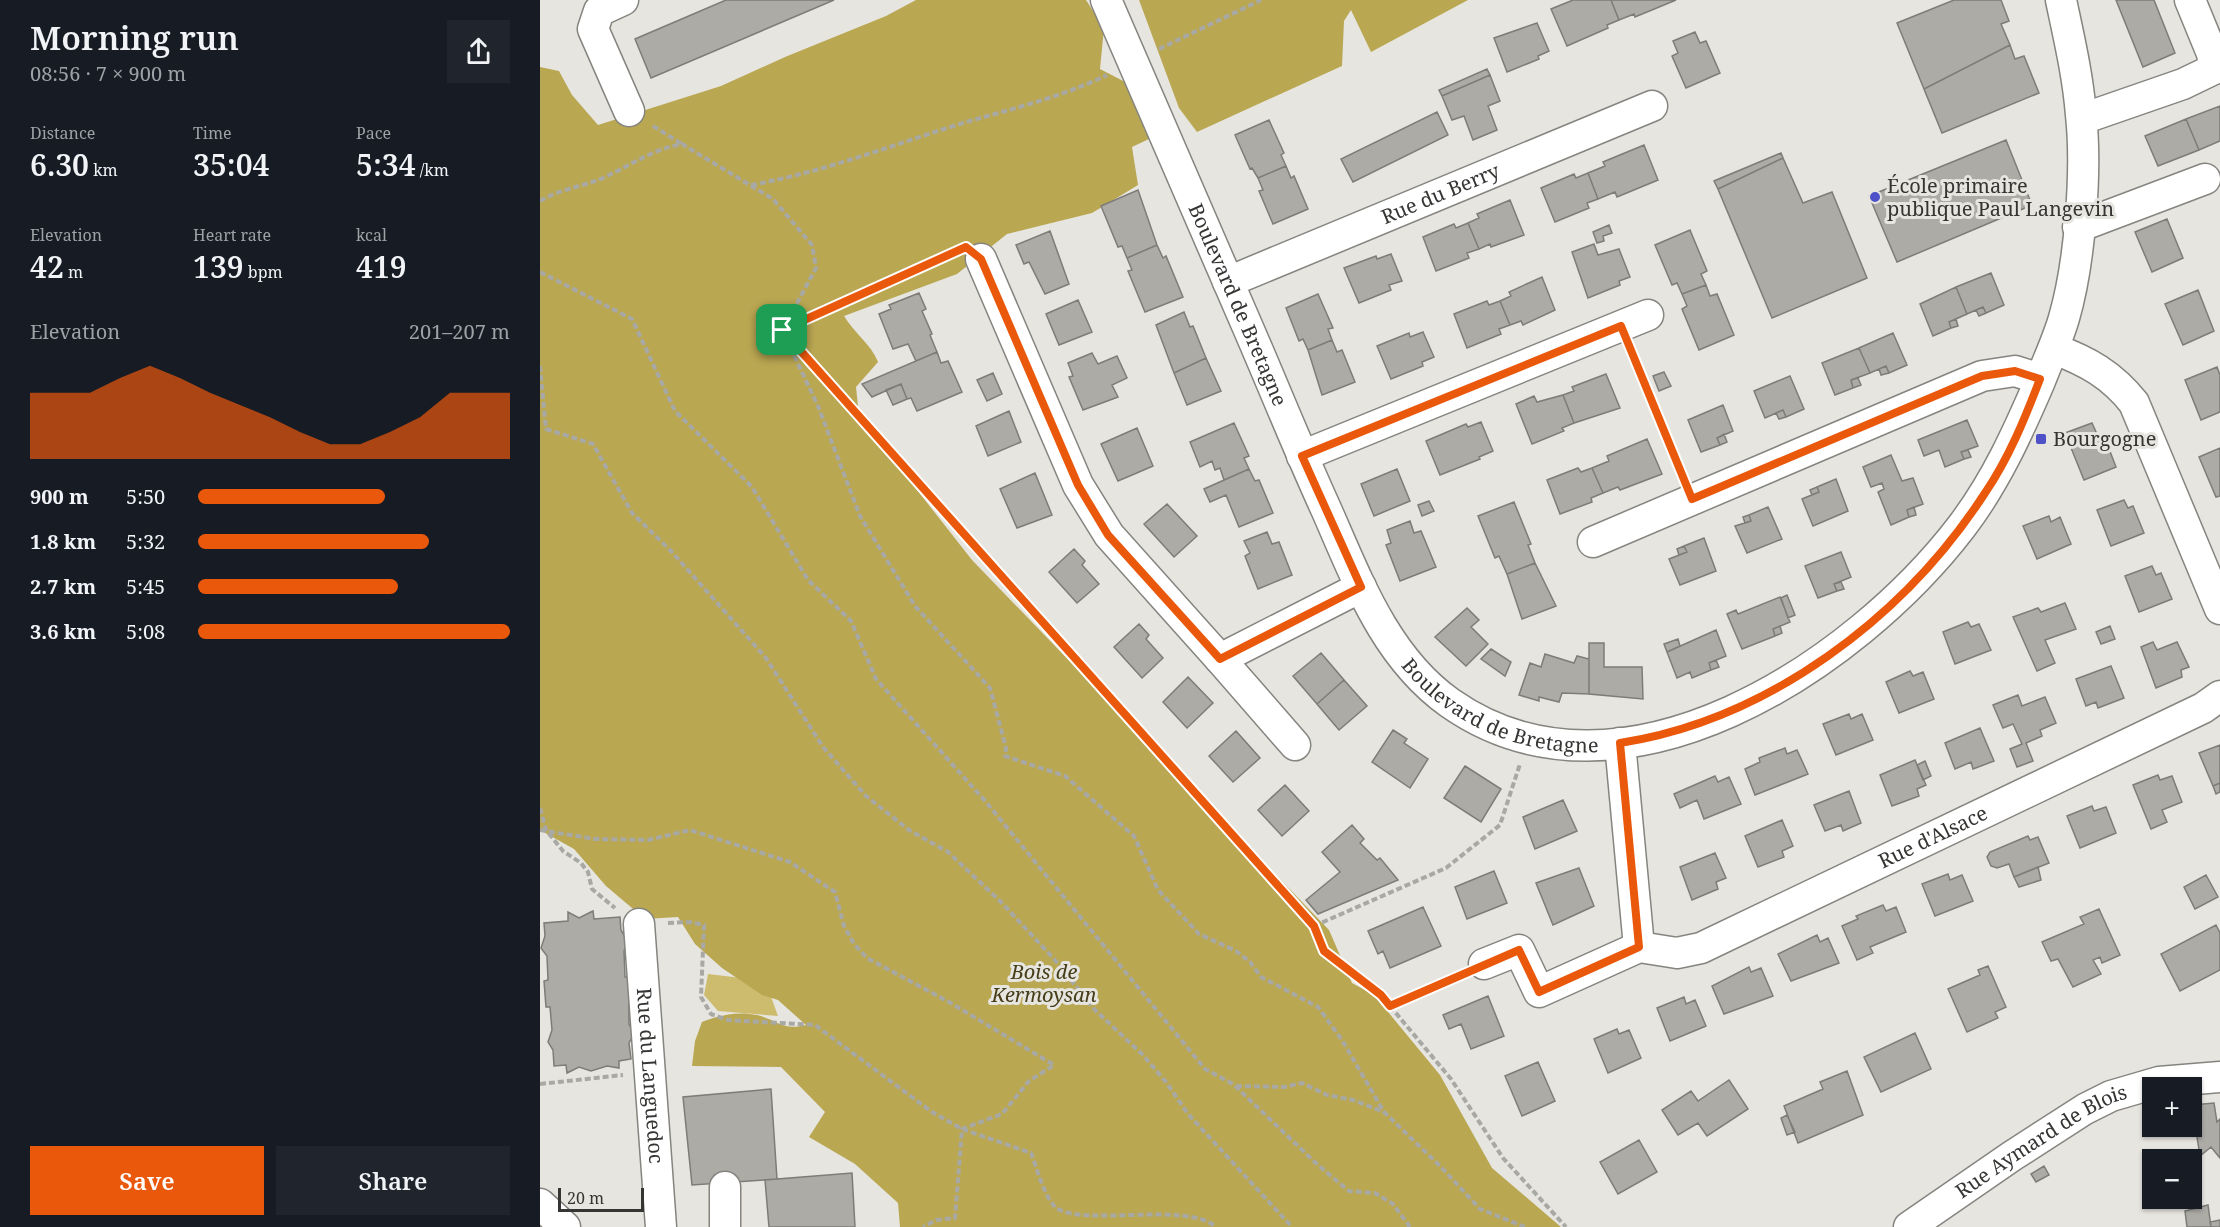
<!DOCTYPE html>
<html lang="en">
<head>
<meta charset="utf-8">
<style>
	:root { --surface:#171b24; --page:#20242c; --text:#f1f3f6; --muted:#9ea1a6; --accent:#ea580c }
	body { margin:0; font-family:"Noto Serif",serif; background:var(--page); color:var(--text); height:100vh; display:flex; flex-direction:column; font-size:22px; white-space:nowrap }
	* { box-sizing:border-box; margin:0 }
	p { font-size:20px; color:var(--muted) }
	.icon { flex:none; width:33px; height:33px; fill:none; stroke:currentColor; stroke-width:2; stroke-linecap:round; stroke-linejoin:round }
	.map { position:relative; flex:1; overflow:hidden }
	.side { display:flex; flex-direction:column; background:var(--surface); width:540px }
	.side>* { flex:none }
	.fabs { position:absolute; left:1602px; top:1077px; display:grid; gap:12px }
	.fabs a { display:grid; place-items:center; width:60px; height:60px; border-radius:0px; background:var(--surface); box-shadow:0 2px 4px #0004; font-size:30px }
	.scale { position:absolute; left:18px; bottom:15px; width:86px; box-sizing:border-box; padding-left:6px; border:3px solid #353533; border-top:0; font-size:16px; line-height:21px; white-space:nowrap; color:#353533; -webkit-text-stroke:4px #e6e5e0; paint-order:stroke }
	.pin { position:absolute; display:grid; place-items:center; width:51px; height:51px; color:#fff; margin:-26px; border-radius:12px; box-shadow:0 3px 9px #0006 }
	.round { display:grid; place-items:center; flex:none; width:63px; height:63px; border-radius:0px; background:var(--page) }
	.head { display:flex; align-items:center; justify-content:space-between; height:102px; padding:0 30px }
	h1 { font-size:33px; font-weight:600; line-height:45px }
	.stats { display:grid; grid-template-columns:repeat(3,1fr); gap:9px; height:102px; padding:6px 30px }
	.stats div { display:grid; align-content:center }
	.stats b { font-size:30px; font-weight:600 }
	.stats small { font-size:16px; font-weight:400 }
	.stats p { font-size:16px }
	.chart { height:168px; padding:12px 30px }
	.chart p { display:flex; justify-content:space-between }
	.chart svg { width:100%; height:108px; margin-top:6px; fill:var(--accent); opacity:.7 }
	.action { display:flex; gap:12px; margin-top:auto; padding:12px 30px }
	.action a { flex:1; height:69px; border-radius:0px; background:var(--accent); color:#fff; font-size:24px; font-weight:600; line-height:69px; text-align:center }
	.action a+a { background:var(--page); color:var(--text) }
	ul { padding:0 30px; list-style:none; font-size:20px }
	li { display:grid; grid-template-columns:96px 72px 1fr; align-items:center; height:45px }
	li i { height:15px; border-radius:8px; background:var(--accent) }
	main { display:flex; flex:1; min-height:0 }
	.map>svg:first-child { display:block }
</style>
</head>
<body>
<main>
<section class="side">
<div class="head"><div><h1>Morning run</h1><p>08:56 · 7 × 900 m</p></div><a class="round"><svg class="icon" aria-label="share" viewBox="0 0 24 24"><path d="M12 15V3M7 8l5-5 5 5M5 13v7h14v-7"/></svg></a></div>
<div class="stats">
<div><p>Distance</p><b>6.30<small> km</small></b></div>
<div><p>Time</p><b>35:04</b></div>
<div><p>Pace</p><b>5:34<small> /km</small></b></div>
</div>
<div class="stats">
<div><p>Elevation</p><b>42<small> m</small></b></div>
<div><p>Heart rate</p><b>139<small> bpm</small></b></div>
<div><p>kcal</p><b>419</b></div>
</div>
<div class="chart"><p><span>Elevation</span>201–207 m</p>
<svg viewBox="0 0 160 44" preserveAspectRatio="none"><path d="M0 44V17L10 17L20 17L30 11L40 6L50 11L60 17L70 22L80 27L90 33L100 38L110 38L120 33L130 27L140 17L150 17L160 17V44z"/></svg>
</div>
<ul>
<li><b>900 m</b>5:50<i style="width:60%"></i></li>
<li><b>1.8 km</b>5:32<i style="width:74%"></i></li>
<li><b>2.7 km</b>5:45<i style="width:64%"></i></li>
<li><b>3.6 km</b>5:08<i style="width:100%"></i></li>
</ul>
<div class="action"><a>Save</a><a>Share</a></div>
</section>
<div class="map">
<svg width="1680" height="1227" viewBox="0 0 1680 1227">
	<rect width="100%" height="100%" fill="#e6e5e0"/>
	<path fill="#cebc6e" d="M168,974L202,978L230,994L238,1016L178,1011L164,995Z"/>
	<path fill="#baa752" d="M376,0H546L564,28L560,69L587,83L611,138L592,147L598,185L552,213L467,234L417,274L304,316C314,333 331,344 338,362L316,387L319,416L432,560L789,930L812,983L834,995L900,1075L952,1168L1021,1227H360L358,1203L315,1164L269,1137L285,1112L241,1067L152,1066L155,1041L162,1022C179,1015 198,1011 217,1015C238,1020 242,1031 266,1025L238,1000L222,995L182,968L155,944L138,917L105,919L66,886L34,849L0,830V67L19,71L32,95L58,125L181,86L245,57L346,16Z
		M599,0H928L831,52L811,10L804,21L802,66L657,132L639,108Z"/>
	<path fill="#acaba6" stroke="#7d7c78" stroke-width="1.5" d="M186,0H294L111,78L95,39Z
		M1033,0H1071L1079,20L1067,25L1068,28L1027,46L1011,9Z
		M1071,0H1136L1095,17L1094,14L1079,20Z
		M1414,0H1461L1469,21L1461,24L1470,45L1384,89L1357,23Z
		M1576,0H1614L1635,53L1603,67Z
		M997,23L1009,51L998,56L999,59L967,72L954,38Z
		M1155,32L1160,43L1166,41L1180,73L1146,88L1132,56L1138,53L1133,41Z
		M1470,45L1475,59L1484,56L1499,93L1402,133L1384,89Z
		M947,69L950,75L902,96L899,90Z
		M950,75L960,101L948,106L957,130L933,140L924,116L912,120L902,96Z
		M1680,106V141L1659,150L1646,119Z
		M897,112L908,135L813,182L801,159Z
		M1646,119L1659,150L1618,166L1605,136Z
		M729,120L744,153L741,155L746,166L718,178L712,168L710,169L695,135Z
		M1466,140L1492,205L1357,262L1329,196Z
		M1104,145L1118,180L1077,197L1075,192L1058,199L1048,173L1065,166L1063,162Z
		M1241,153L1243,158L1178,189L1174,181Z
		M1243,158L1263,203L1292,192L1327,278L1232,318L1178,189Z
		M746,166L751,178L754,176L768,209L733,224L719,191L723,190L718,178Z
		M1048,173L1058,199L1047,203L1049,208L1015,222L1001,188L1034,174L1036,178Z
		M598,190L617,245L587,258L582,246L578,247L561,206Z
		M970,200L984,235L951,247L950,244L939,249L928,223L939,218L937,214Z
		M1627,219L1643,258L1612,272L1595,232Z
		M928,223L939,249L927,253L929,258L896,271L883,237L914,224L916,228Z
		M1069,225L1072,233L1063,236L1064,241L1057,243L1053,232Z
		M1150,230L1167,271L1161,274L1166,285L1142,294L1137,283L1132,285L1115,245Z
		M510,231L529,284L505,294L489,262L484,264L476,245Z
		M1054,244L1058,255L1079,249L1090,277L1079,281L1080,285L1048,298L1032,252Z
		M617,245L623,258L626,256L643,297L605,312L588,271L592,270L587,258Z
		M851,254L862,281L849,285L851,290L819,303L804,268L836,256L837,259Z
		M1451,273L1464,305L1446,313L1443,307L1427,314L1416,287Z
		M1002,277L1015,310L983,325L981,321L970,325L960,301L971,296L969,292Z
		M1166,285L1170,296L1177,294L1194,335L1159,350L1142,309L1147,306L1142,294Z
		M1416,287L1427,314L1409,322L1411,328L1393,336L1380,304Z
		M1658,290L1674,331L1643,345L1625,304Z
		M379,293L386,309L382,311L392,334L390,335L397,352L376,361L368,344L353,349L339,314L351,309L349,305Z
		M778,294L793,328L788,329L792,340L768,350L763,339L759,341L746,308Z
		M538,300L552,332L519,345L506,314Z
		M947,301L949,305L960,301L970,325L959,329L961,334L927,348L914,314Z
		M1443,307L1446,313L1439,316L1436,310Z
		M644,312L650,327L653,326L666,358L634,373L616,325Z
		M1416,319L1418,326L1411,328L1409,322Z
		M883,332L894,357L882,362L883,366L851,379L837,346L869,333L870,337Z
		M1353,333L1367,365L1349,373L1346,366L1330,373L1319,348Z
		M792,340L797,352L802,350L815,382L782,395L768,350Z
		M1319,348L1330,373L1311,380L1313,388L1295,395L1282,363Z
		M397,352L401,363L408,361L422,392L377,411L371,398L367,399L361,384L332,397L322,384Z
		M552,353L558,364L577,356L587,378L572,385L578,397L543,410L529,377L533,376L528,363Z
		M666,358L681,391L647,405L634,373Z
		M1346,366L1349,373L1341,375L1339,369Z
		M1677,367L1680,375V412L1661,420L1645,380Z
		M1124,372L1131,386L1119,391L1113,376Z
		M453,373L462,394L447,401L437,380Z
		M1066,374L1080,408L1034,423L1023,395L1034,391L1032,387Z
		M1250,376L1264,409L1246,417L1243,410L1225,418L1214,391Z
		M1318,378L1321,385L1313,388L1311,380Z
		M361,384L367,399L353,405L346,390Z
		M1023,395L1034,423L1022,428L1024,431L992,444L976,404L994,396L997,402Z
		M1183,405L1193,431L1177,438L1180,445L1161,452L1148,420Z
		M1243,410L1246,417L1239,419L1236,413Z
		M469,411L481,442L448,456L436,426Z
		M1427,420L1438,446L1421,452L1424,459L1405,467L1399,450L1384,456L1378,440Z
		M941,422L953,451L939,457L940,459L900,475L886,441L926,424L928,427Z
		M694,423L709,456L704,458L709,469L684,480L680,468L675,470L672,461L660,467L650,442Z
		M1552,423L1561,443L1566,441L1576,467L1544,480L1525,433Z
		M597,428L613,466L578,481L561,444Z
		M1184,434L1187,442L1180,445L1177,438Z
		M1107,439L1122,474L1080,490L1078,487L1063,493L1052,468L1069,461L1067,456Z
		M1680,448V496L1676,497L1659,457Z
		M1428,450L1431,457L1424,459L1421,452Z
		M1351,455L1362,481L1373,478L1383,504L1367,510L1369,517L1351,525L1338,492L1344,489L1342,483L1331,487L1323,467Z
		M1038,468L1041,472L1052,468L1063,493L1051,498L1052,502L1020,514L1007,480Z
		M709,469L715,481L719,480L733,513L699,527L686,495L670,502L664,489Z
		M857,469L870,501L834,516L821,484Z
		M495,473L512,515L477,528L460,489Z
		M1296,479L1308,511L1273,526L1262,499L1279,492L1277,487Z
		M1277,487L1279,492L1272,495L1270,490Z
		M1584,500L1588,508L1593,506L1604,533L1571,546L1557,510Z
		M889,501L894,511L882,516L878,505Z
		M974,502L991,544L988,545L995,563L967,574L959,556L955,558L938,516Z
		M627,504L657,536L634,557L604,524Z
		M1228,507L1242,539L1207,553L1195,526L1211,521L1209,515Z
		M1374,507L1376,515L1369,517L1367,510Z
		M1209,515L1211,521L1205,523L1203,517Z
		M1509,516L1511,522L1520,517L1531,544L1497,559L1483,526Z
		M870,521L874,533L881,531L896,567L860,581L846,545L851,543L847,530Z
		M727,532L732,544L739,542L752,575L718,589L705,556L710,553L704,541Z
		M1164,538L1176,571L1140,585L1129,559L1147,552L1144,546Z
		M1144,546L1147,552L1139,555L1137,549Z
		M534,549L545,561L542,565L559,584L537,603L509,572Z
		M1301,552L1311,577L1294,584L1297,591L1278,598L1265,566Z
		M995,563L1016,606L982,619L967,574Z
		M1612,566L1616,575L1621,573L1632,599L1599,612L1585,576Z
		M1301,582L1304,589L1297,591L1294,584Z
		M1247,595L1255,615L1248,618L1241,598Z
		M1240,597L1250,622L1233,629L1235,636L1202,649L1187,614L1196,610L1198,614Z
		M1525,603L1536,629L1505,640L1515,663L1497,671L1473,617L1498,608L1501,612Z
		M927,608L939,620L931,627L948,644L926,666L895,637Z
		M1428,622L1431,627L1439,624L1451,650L1415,664L1403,632Z
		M599,624L609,635L606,639L623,658L602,678L574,647Z
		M1240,626L1242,633L1235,636L1233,629Z
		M1570,626L1575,639L1561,644L1556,632Z
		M1176,630L1186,656L1169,663L1171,670L1152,678L1150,672L1137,678L1127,652Z
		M1138,639L1140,646L1127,652L1124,644Z
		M1613,642L1617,650L1637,642L1649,667L1641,670L1642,677L1616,688L1601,647Z
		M1049,643H1064V667H1102L1103,699L1049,694Z
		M951,649L971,662L965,676L941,659Z
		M781,653L804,680L777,704L753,676Z
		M1005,654L1034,663L1037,656L1049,659V694L1022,693L1019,702L999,697V701L979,695L990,663L1001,667Z
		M1176,660L1179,667L1171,670L1169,663Z
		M1571,666L1584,698L1558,708L1556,702L1546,706L1536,679Z
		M1370,671L1373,676L1383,672L1394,699L1359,713L1346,682Z
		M648,677L673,703L647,728L623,702Z
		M804,680L827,706L799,730L777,704Z
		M1478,695L1482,706L1505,697L1516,723L1500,730L1502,736L1486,743L1493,761L1477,767L1470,749L1482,744L1473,724L1463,728L1453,705Z
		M1309,714L1311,719L1322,714L1333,740L1296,755L1283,724Z
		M1440,728L1454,761L1433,769L1431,762L1415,769L1405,743Z
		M853,730L867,739L864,743L888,759L870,788L832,762Z
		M696,731L720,758L693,782L669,756Z
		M1680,745V783L1673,786L1659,753Z
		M1245,748L1247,754L1257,750L1268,774L1215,795L1205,769L1220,762L1219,758Z
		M1375,760L1386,785L1377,789L1379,796L1352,806L1340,775Z
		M1385,761L1391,776L1383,780L1377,765Z
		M925,766L961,789L941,822L904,798Z
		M1618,775L1620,780L1632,776L1642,802L1622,810L1627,822L1611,829L1593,785Z
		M1175,776L1178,782L1189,777L1201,804L1164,819L1157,800L1140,808L1134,794Z
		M1680,783V792L1676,794L1673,786Z
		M745,785L769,811L742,836L718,810Z
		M1309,791L1321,823L1303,831L1301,825L1285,831L1274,805Z
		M1023,800L1037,831L995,849L983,817Z
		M1552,806L1554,811L1566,807L1576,833L1540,848L1527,816Z
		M1242,820L1253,846L1242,851L1244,857L1218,867L1205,836Z
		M812,825L824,839L820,843L837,860L840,858L858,880L778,914L766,900L800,872L782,852Z
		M1488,836L1490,840L1498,837L1509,863L1474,877L1469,864L1457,868L1451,866L1447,857L1450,852Z
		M1175,853L1186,878L1176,882L1178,889L1152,900L1140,867Z
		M1498,867L1501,880L1479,887L1474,877Z
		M1039,868L1054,906L1013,925L996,883Z
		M954,871L967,903L927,919L915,887Z
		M1408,874L1410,880L1422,875L1433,901L1395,916L1382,884Z
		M1666,875L1678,897L1655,909L1644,887Z
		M1343,905L1346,911L1356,907L1366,932L1330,947L1333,953L1317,960L1302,926L1318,919L1316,916Z
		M883,907L901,946L850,968L843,951L838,954L828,931Z
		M1559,909L1580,955L1562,963L1560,957L1553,960L1561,974L1533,987L1518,959L1511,961L1502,942L1544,924L1540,917Z
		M53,911L54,919L80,917L81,930L88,942L84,951L85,977H89V1024L94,1034L89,1043L91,1059L79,1061V1068L67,1066L51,1071L39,1067L27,1073L26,1065L14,1066L13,1050L8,1042L12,1030L10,1007H6L4,981L8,980L7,956L1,948L5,936L4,923L28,921V912L39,918Z
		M1676,925L1680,933V970L1640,991L1621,954Z
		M1277,935L1280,942L1288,938L1299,963L1251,981L1238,954Z
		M1448,966L1466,1007L1455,1012L1458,1018L1427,1032L1408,989L1440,975L1438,970Z
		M1209,967L1211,972L1221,968L1233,996L1184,1014L1172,986Z
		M948,996L964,1036L931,1049L921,1024L909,1029L903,1015Z
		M1144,997L1146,1004L1155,1000L1166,1026L1130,1041L1117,1008Z
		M1077,1029L1079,1034L1089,1030L1101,1058L1068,1073L1054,1039Z
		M1375,1033L1391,1069L1341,1092L1324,1057Z
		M998,1062L1015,1101L982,1116L965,1076Z
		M1307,1071L1323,1115L1258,1143L1244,1106L1283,1089L1280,1082Z
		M1189,1080L1208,1109L1167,1136L1158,1123L1138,1135L1122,1110L1151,1091L1158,1101Z
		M231,1089L237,1179L152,1185L143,1097Z
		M1674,1103L1677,1122L1680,1119V1158L1671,1147L1660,1156L1652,1105Z
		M1247,1115L1255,1132L1247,1135L1241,1118Z
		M1099,1140L1117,1172L1078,1194L1060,1162Z
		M1504,1166L1509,1175L1496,1182L1491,1174Z
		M312,1173L315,1227H229L225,1180Z
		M1668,1205L1671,1227H1647L1645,1211Z
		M1680,1220V1227H1671L1670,1222Z"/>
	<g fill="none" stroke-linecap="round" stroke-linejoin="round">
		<g stroke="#85847f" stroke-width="33">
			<g id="street">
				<path d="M83,0L59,11L53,29L89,111"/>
				<path id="s1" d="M566,0C613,110 661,220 709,330C735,390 759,450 786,509C817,579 845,657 910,703C1081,823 1316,665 1422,526C1456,481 1478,432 1500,381C1508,360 1518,339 1524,318C1540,263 1547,171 1541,115C1538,76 1529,38 1521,0"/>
				<path d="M1542,119L1643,84L1672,70L1673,56L1650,0"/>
				<path d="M1538,227L1665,179"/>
				<path d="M441,259L538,485L569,535L680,659L821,587"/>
				<path id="s2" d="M688,282L1112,106"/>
				<path d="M1514,349C1547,361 1572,375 1594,403L1680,609"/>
				<path d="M762,456L1108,315"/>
				<path d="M1053,542L1442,376L1475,371L1500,379"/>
				<path d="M680,659L755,745"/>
				<path d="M1080,743L1099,947"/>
				<path id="s3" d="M99,924L121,1227"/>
				<path id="s4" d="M944,964L979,950L999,992L1099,947L1137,953L1161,948L1663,708L1680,696"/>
				<path d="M0,1204L25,1227"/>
				<path d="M185,1227V1187"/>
				<path id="s5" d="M1369,1227L1472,1156L1545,1109L1571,1096L1619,1082L1680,1077"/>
			</g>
		</g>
		<path stroke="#a8a8a4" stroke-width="4" stroke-dasharray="6 3" stroke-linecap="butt" d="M619,49L721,0
			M113,126L142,144
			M211,185C284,172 352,145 423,123C471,109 522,97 567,75
			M0,201C21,188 44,187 65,177C93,164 111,150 142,144L233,199L272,245L276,268L243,329
			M413,253L242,330L278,406L320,516L375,606L450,688L466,748L465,756L525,776L594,836L618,890L659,934L696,951L710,962L721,977L778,1007L802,1040L844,1112L901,1167L940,1209L985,1227
			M0,272L92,319L135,411L212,487L268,580L311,621L336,679L446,802L665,1069L693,1084L779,1166L809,1191L835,1193L853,1204L870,1227
			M246,335L774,926L784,951L850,1006L918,976
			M1091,351L1141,472
			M0,366L6,429L53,444L92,513L131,551L226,658L283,747L326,796L369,830L408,852L461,902L514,959L555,1010L602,1054L626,1082L648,1114L752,1227
			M0,808L6,830L23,851L41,863L48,872L52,889L75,908
			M0,830L55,839L108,840L150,830L250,862L295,892L304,926L314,944L327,958L409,1002L514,1065L489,1081L462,1114L422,1129L415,1218L396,1220L383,1227
			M128,923L150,922L164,925L161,997L171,1014L188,1020L275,1025L392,1112L422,1129L491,1153C498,1171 503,1194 516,1208C546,1227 647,1201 676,1227
			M774,926L906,868L960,825L980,764
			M850,1006L911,1079L963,1158L1026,1227
			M0,1084L83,1075
			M696,1086L744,1087L762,1083L787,1095L813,1100L844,1112"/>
		<use href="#street" stroke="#fff" stroke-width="30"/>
	</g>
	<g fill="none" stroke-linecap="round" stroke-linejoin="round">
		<g stroke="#fff" stroke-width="12">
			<path id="route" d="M426,247L441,259L538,485L568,535L680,659L821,587L762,456L1081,326L1152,499L1442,376L1475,371L1500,379C1485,418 1469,458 1445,493C1364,618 1228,720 1080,743L1099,947L999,992L979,950L850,1006L841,995L784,951L774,926L242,330Z"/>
		</g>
		<use href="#route" stroke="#ea580c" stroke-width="8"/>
	</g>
	<g fill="#4e51c7" stroke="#e6e5e0" stroke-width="2">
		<circle cx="1335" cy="197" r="6"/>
		<rect x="1495" y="433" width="12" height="12" rx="3"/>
	</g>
	<g text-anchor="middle" stroke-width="6" stroke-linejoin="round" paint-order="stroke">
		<g font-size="20" fill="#353533" stroke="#e6e5e0" text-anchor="start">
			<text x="1347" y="193">École primaire<tspan x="1347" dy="23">publique Paul Langevin</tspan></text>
			<text x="1513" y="446">Bourgogne</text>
		</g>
		<g font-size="20" fill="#353533" stroke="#e6e5e0">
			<text dy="7" stroke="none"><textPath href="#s2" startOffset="230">Rue du Berry</textPath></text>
			<text dy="7" stroke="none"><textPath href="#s1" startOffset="332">Boulevard de Bretagne</textPath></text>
			<text dy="7" stroke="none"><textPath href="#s1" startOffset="836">Boulevard de Bretagne</textPath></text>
			<text dy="7" stroke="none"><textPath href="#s4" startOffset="514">Rue d'Alsace</textPath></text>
			<text dy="7" stroke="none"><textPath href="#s3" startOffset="152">Rue du Languedoc</textPath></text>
			<text dy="7" stroke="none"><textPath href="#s5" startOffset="158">Rue Aymard de Blois</textPath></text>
		</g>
		<g font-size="20" font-style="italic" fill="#463d19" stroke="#e6e5e0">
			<text x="504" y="979">Bois de<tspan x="504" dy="23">Kermoysan</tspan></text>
		</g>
	</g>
</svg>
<div class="fabs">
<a>+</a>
<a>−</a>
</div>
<div class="scale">20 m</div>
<div class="pin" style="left:242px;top:330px;background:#1e9e55"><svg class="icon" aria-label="arrive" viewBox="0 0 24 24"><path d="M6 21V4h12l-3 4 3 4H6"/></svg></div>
</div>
</main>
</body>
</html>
